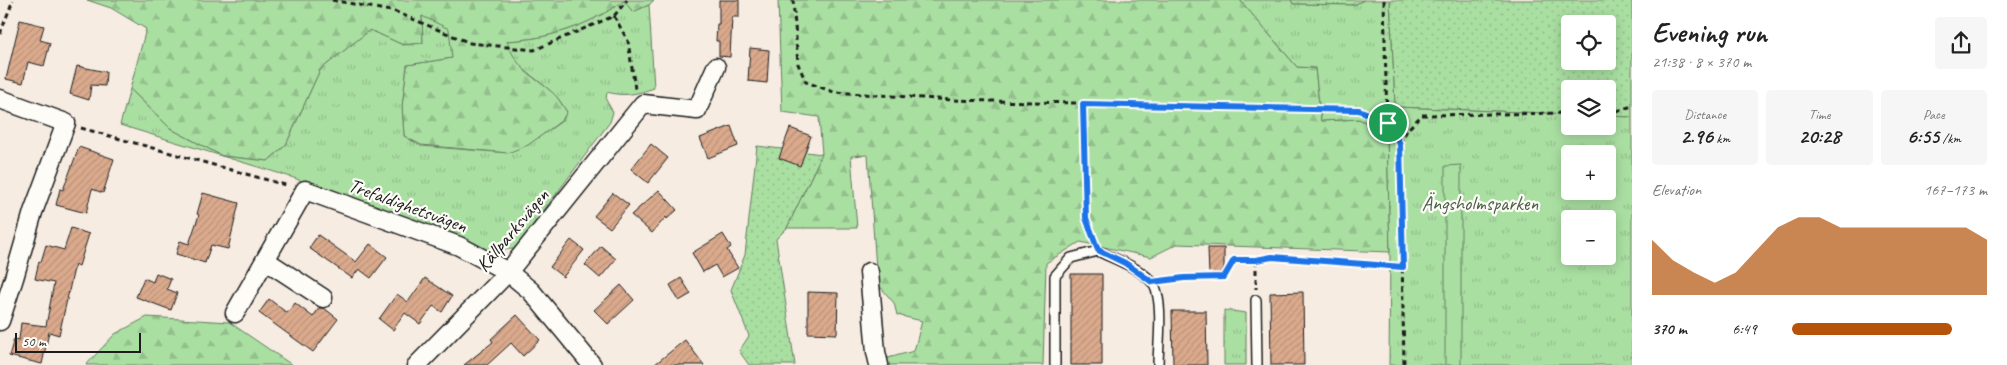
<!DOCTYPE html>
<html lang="en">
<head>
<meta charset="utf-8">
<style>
	:root { --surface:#fff; --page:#f6f6f6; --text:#222; --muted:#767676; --accent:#b45309 }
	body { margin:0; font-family:Caveat,sans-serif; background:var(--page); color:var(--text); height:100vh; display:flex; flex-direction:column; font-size:19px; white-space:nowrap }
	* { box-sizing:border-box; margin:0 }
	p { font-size:16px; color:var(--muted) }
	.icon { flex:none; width:28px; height:28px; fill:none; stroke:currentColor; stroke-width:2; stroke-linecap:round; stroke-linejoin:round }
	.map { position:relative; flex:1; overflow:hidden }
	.panel { display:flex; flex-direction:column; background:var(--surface); width:375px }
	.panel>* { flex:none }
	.controls { position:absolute; left:1561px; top:15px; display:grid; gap:10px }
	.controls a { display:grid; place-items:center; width:55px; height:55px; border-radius:5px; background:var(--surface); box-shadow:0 2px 12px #0003; font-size:25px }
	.scale { position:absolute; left:15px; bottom:12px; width:126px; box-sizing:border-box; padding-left:5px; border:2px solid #1c1c1c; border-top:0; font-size:14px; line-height:18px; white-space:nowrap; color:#1c1c1c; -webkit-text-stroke:4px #fdfcf7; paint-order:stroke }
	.pin { position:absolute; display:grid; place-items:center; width:42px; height:42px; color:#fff; margin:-21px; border:2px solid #fff; border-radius:50%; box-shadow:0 1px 5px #0007 }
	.round { display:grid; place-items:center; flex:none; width:52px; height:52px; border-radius:5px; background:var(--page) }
	.head { display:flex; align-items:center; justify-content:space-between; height:85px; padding:0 20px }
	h1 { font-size:28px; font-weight:700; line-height:38px }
	.figures { display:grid; grid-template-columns:repeat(3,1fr); gap:8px; height:85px; padding:5px 20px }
	.figures div { display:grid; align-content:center; border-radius:5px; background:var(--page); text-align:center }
	.figures b { font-size:21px; font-weight:700 }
	.figures small { font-size:14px; font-weight:400 }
	.figures p { font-size:14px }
	.chart { height:140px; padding:10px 20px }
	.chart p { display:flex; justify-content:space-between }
	.chart svg { width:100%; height:90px; margin-top:5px; fill:var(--accent); opacity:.7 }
	ul { padding:0 20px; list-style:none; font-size:16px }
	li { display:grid; grid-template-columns:80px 60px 1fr; align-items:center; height:38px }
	li i { height:12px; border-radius:6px; background:var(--accent) }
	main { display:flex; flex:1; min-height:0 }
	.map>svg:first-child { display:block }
</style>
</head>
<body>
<main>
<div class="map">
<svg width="1632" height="365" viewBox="0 0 1632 365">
	<defs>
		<pattern id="grass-dots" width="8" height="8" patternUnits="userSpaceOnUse" patternTransform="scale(1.25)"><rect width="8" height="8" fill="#aadfa2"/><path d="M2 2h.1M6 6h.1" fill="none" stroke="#92bf8b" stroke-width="1.8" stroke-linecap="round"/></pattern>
		<pattern id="forest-firs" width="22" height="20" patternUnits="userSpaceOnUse" patternTransform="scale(1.25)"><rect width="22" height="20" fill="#aadfa2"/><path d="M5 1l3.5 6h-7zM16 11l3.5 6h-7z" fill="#92bf8b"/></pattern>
		<pattern id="park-tufts" width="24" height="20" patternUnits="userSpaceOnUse" patternTransform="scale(1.25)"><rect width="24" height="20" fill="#aadfa2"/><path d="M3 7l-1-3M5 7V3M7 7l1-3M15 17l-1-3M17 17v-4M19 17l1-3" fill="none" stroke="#92bf8b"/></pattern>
		<pattern id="building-hatch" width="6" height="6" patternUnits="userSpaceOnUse" patternTransform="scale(1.25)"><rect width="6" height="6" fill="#dbaa8d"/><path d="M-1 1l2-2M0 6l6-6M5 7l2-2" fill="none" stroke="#bb9279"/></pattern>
	</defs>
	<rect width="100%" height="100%" fill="#f6ece2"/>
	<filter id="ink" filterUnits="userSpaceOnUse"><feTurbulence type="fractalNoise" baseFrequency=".02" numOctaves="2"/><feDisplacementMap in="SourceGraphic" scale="10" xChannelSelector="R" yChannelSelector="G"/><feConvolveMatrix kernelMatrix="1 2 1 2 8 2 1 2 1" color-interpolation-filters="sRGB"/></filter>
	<g filter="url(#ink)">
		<path fill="url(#grass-dots)" stroke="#637e5f" fill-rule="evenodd" d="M1390,0H1632V117L1608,116V89H1570V114L1395,107ZM1570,24H1608V61H1570Z
			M757,146L822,154L787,228L776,239L795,365H749L739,351L749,336L731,290L745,255Z"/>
		<path fill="url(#forest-firs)" stroke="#637e5f" d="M87,0H654L649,5L633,12L624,2C587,26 551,39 507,41L526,72L555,94L567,112L562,120L528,146L508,153L421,145L404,136L402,106L407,65L452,58L422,16L423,43L403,45L370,30L320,70L286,145L268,161L222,156L171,129L130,89L146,29L111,8Z
			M778,0H1240L1297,67L1315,68L1321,121L1359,119L1387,133L1390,252L1177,244L1151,257L1080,242L1046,263L1043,365H887L884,359L914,351L922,321L897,315L894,303L877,283L868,155L851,156L857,228H787L822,154L819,117L782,112Z
			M1291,0H1364L1354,5L1293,4Z
			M147,317L229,322L292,365H86L115,334Z"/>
		<path fill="url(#park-tufts)" stroke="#637e5f" fill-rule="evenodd" d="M1240,0H1291L1293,4L1354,5L1364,0H1390L1395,107L1570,114V126H1608V116L1632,117V365H1389L1390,252L1387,133L1359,119L1321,121L1315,68L1297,67ZM1570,154H1608V191H1570ZM1570,219H1608V256H1570Z
			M624,1L633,12L649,5L654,88C637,94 624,97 607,92L606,100L613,112L610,122L515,249L487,250L291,177L120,125L130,89L171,129L222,156L268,161L286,145L320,70L370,30L403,45L423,43L422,16L449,29L452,58L407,65L402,106L404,136L421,146L508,153L528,145L562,121L567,112C563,106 559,98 553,93C532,74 517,70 507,41C551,39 587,26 624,1Z
			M1224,310L1246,313V365H1224Z"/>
		<path fill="#aadfa2" stroke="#637e5f" d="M1461,165V365H1445V166Z"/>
		<path fill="url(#building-hatch)" stroke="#1c1c1c" d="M719,0H739V17H732L730,57L719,56V41H716L717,24H719Z
			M20,20L44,26L40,40L50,43L44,66L28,62L23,83L6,79Z
			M750,48L769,50L767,83L748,81Z
			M77,66L106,72L105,86L91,85L89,100L70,94Z
			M731,126L738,146L708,158L700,138Z
			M790,128L811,136L800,166L779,158Z
			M651,144L668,158L648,183L631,169Z
			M79,147L114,159L103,193L92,189L86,213L56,205L60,189L63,190Z
			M659,190L677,210L667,219L666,217L652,233L631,215Z
			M203,193L239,203L228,249L211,245L205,263L176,254L180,241L189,244L199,215L197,214Z
			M613,193L629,205L610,228L594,216Z
			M71,228L89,234L79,266L75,264L59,335L49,332L42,364L9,356L14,339L19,340L21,323L46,326L54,283L35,279L39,261L41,262L46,245L64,250Z
			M723,234L731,247L727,250L738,268L722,277L715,265L703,272L692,253Z
			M318,235L356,262L370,244L387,257L371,278L359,269L352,278L309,248Z
			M571,240L584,250L563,277L550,267Z
			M601,246L616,259L600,278L585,265Z
			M1208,248H1224V275H1209Z
			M156,273L171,279L167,289L177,293L171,310L136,297L144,278L153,282Z
			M1071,274H1102V365H1071Z
			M425,278L452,296L442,312L433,306L420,324L405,313L393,330L379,319L397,294L408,302Z
			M681,278L691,294L679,301L670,285Z
			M621,285L634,300L608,324L594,310Z
			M808,292L838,293L837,334L808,333Z
			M1303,292L1304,365H1271L1270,293Z
			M269,299L287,313L295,303L313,317L319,308H324L338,319L313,352L259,313Z
			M1172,311H1206L1207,365H1173Z
			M517,315L540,340L523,356L511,343L487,365H464L493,342L491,339Z
			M685,340L704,365H654Z"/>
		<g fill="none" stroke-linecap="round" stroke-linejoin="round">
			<g stroke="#1c1c1c" stroke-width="12">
				<path id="service" d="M1256,300L1257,365
					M1055,365V276L1071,258L1098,251C1115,259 1138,267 1151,281C1165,295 1158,345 1158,365"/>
			</g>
			<g stroke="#1c1c1c" stroke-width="21">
				<path id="minor" d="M0,99L66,123L33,212L14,278L0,321
					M265,260L323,298
					M869,272L876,352L879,365
					M235,313L305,190L459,246L508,272L531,291L592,365
					M417,365L508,272L643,104L697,110L716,67"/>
			</g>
			<path stroke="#1c1c1c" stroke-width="3" stroke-dasharray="5 4" stroke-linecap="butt" d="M332,0L396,12L470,43L534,50L614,16L627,0
				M793,0L798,64L806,82L834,92L952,100L1359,110L1387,123L1400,143L1404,365
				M1384,0L1387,123
				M614,16L628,41L635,89
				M0,34L13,0
				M1083,104L1086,218L1094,240
				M1608,112H1614L1632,106
				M81,128L289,186
				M1400,143L1407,130L1422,115L1570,113
				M1256,260V289
				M1164,280L1224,277L1234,261L1256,260L1272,257L1403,267"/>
			<use href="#service" stroke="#fdfcf7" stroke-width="9"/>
			<use href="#minor" stroke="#fdfcf7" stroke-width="18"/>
		</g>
	</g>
	<g fill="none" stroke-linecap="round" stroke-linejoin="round" filter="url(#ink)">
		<g stroke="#fff" stroke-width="10">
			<path id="route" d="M1083,104L1359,110L1388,123L1400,144L1403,267L1272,257L1256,260H1234L1224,277L1184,278L1152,282L1125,263L1098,250L1086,218Z"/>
		</g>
		<use href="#route" stroke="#1a73e8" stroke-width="6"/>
	</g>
	<g text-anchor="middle" stroke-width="4.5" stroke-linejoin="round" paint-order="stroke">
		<g font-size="20" fill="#4e604b" stroke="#fdfcf7">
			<text x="1480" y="210">Ängsholmsparken</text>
		</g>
		<g font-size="20" fill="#1c1c1c" stroke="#fdfcf7">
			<text transform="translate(408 205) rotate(20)" y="7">Trefaldighetsvägen</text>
			<text transform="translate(512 230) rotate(-50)" y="7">Källparksvägen</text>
		</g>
	</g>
</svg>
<div class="controls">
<a><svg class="icon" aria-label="locate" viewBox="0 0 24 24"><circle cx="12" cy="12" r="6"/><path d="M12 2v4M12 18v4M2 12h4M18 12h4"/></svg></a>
<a><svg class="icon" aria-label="layers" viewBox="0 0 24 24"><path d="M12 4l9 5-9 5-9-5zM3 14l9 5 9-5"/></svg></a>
<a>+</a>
<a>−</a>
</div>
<div class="scale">50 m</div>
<div class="pin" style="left:1388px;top:123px;background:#1e9e55"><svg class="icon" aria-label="arrive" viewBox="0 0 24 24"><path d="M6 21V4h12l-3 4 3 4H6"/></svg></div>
</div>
<section class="panel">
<div class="head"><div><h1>Evening run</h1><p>21:38 · 8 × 370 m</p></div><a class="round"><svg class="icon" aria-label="share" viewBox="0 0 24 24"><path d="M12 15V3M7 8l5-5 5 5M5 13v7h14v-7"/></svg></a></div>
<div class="figures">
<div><p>Distance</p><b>2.96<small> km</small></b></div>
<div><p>Time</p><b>20:28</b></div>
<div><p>Pace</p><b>6:55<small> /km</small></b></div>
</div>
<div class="chart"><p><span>Elevation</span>167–173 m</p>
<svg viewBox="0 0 160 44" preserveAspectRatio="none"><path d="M0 44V17L10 27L20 33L30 38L40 33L50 22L60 11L70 6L80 6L90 11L100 11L110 11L120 11L130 11L140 11L150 11L160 17V44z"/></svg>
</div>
<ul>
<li><b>370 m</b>6:49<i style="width:82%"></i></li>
</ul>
</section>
</main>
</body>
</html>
